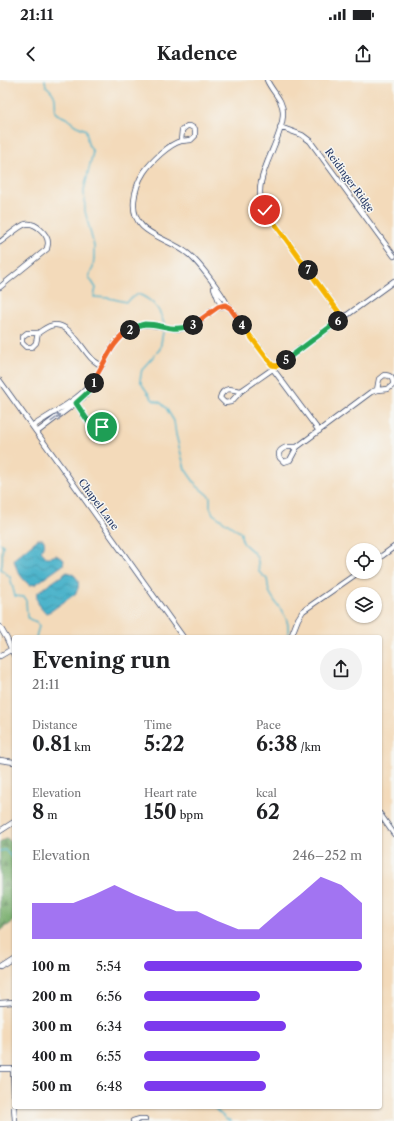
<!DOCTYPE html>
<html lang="en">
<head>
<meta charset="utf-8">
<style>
	:root { --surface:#fff; --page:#f2f2f2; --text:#202124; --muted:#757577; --accent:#7c3aed }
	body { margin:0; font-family:"Libre Caslon Text",serif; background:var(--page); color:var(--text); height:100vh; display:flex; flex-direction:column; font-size:15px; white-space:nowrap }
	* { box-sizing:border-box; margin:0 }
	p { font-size:13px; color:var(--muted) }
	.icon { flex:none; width:22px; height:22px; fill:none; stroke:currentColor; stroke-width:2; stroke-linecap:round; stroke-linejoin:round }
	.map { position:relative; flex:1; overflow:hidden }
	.drawer { position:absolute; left:12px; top:555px; width:370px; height:474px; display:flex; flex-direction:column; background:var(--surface); border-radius:4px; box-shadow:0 1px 3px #0004 }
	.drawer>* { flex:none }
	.tools { position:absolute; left:346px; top:463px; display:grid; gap:8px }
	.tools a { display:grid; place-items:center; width:36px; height:36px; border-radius:50%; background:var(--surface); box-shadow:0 1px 3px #0004; font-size:20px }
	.pin { position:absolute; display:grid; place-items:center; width:34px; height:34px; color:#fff; margin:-17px; border:2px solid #fff; border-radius:50%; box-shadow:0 1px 4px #0007 }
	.km { position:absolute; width:20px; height:20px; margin:-10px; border-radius:50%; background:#222; color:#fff; font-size:11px; line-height:20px; text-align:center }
	.round { display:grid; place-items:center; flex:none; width:42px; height:42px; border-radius:21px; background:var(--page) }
	.head { display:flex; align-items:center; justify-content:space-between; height:68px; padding:0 20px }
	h1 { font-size:22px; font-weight:700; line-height:30px }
	.stats { display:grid; grid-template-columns:repeat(3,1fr); gap:6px; height:68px; padding:4px 20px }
	.stats div { display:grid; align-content:center }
	.stats b { font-size:20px; font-weight:700 }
	.stats small { font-size:11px; font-weight:400 }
	.stats p { font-size:11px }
	.chart { height:112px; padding:8px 20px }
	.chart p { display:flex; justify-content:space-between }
	.chart svg { width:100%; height:72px; margin-top:4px; fill:var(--accent); opacity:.7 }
	ul { padding:0 20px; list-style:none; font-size:13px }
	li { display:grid; grid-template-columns:64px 48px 1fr; align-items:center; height:30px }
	li i { height:10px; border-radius:5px; background:var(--accent) }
	.status { display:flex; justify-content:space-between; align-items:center; height:28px; padding:0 20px; background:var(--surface); direction:ltr }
	.status svg { height:11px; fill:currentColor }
	header { display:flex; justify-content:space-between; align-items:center; height:52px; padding:0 20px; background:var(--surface); font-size:18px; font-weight:700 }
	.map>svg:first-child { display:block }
</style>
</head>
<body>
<div class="status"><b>21:11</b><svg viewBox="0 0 49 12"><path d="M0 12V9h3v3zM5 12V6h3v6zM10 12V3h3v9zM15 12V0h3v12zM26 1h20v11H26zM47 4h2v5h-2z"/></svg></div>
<header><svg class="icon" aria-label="back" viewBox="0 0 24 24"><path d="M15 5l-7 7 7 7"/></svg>Kadence<svg class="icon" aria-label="share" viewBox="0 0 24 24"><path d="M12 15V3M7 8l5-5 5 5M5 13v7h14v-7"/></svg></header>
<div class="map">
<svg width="394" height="1041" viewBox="0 0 394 1041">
	<defs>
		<pattern id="forest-firs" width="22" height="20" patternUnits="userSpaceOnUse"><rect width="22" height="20" fill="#74ac69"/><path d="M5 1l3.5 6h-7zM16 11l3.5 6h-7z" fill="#5e8c5a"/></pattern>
		<pattern id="water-waves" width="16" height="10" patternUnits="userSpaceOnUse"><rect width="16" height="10" fill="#4bb3ca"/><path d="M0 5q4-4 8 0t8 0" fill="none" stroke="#3e92a7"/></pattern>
	</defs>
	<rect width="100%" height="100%" fill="#f6f6f2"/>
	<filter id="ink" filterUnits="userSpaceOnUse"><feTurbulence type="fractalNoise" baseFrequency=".025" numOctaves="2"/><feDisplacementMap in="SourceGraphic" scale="8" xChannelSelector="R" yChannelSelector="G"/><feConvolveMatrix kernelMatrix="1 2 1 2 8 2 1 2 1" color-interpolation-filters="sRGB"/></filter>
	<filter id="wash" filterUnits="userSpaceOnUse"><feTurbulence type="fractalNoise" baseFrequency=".012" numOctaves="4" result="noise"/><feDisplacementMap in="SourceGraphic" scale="16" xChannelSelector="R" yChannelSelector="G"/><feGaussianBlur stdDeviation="0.9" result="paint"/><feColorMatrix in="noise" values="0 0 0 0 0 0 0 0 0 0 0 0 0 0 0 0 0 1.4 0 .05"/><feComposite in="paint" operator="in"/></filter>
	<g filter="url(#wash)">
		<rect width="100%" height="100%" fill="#f3daba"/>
		<path fill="url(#forest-firs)" stroke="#486e64" d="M7,758L14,767V841L0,851V763Z"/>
		<path fill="url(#water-waves)" stroke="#337194" d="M38,459H43C46,464 44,467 41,471L46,477H51L56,475L64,480L63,485L36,504L30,505C22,500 15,488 14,479Z
			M67,492C78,494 82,505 75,514L51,531L46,533C39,528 36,521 37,513Z"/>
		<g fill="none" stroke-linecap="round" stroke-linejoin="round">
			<path stroke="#4bb3ca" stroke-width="1.5" d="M45,0L46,6C56,14 56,19 55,32L57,34L66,38L75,45L86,50L88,64L93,72L84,110L85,131L94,166V178L93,187L89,197L96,208L94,217L109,218L126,222L138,214C153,220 160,229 164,244
				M163,252L160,269L142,289L140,300L143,306L153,320L161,323L166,328L174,341L176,355L185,389L197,406L210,417V427L213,434L241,453C241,468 250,465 256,476C259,480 258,487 259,492L267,499C268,503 268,508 269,511C276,527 293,537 287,557
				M0,463L3,465C1,473 4,480 1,489L10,497L15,516L24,517L26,519L27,537L31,540L37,542L39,546L36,557
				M0,771L5,770L14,780
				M213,1027L226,1039L231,1041"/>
		</g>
	</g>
	<g filter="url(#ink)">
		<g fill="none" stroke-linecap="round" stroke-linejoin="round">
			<g stroke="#3b496c" stroke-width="6">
				<path id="street" d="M267,0C272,12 283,19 283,33C283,63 247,102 265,130L343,238
					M187,46H190L195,49V56L191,60L181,61L182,50Z
					M280,47L302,55L310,61L394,176
					M181,61C169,64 151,82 144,92C138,101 135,111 134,121C131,155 166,156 187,173C198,181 222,213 228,226
					M0,162C6,158 20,145 26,144C35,142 48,154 48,163C48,165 47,167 47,169L0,207
					M214,208L221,226
					M27,253H38L36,263L32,267H26L22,263V257Z
					M38,253C43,250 48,245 55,245C70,244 82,269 92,279C95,282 99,284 102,286
					M273,289L319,351
					M384,295C390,295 394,298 393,305L388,309L377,310L379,299Z
					M0,301L183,557
					M229,309L241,311L231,322L225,323L220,318C221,313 224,310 229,309Z
					M241,311L274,288
					M75,322L90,344
					M90,344L99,345L104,349V355L100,359H94C89,354 91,350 90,344Z
					M33,346C52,333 75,322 90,305C105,287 110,261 131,249C152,237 169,255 191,246C201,241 217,223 228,226L270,282L274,286H277L394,201
					M37,352L85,316L91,309L94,301
					M287,367H297L290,380L284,382L280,378C277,372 281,369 287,367Z
					M297,367L371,312L377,310
					M375,481L394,467
					M0,547L7,559L14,575
					M291,557L298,539L303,531L359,492
					M0,576L12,569
					M0,680L14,682
					M380,734L394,754
					M0,751L14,742
					M0,886L14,877
					M0,923L14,922
					M0,989H14
					M13,989L14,1014
					M14,1027L15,1041
					M133,1041L140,1039H145"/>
			</g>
			<use href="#street" stroke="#fff" stroke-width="4.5"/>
		</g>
		<defs><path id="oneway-shaft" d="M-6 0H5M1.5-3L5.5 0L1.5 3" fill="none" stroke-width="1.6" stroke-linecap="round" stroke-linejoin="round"/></defs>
		<use stroke="#8d97ae" href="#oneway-shaft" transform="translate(56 338) rotate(-36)"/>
	</g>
	<g fill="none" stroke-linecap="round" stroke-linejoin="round" filter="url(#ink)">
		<g stroke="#fff" stroke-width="8">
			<path id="split-1" d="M94,303L88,312L76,323L90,344L102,347"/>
		</g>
		<g stroke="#fff" stroke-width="8">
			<path id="split-2" d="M94,303L95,298C106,281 112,261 130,250"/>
		</g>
		<g stroke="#fff" stroke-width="8">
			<path id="split-3" d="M130,250L141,245L145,244C164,244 172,253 193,245"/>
		</g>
		<g stroke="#fff" stroke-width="8">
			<path id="split-4" d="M193,245L218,227L225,225L230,228L242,245"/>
		</g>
		<g stroke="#fff" stroke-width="8">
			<path id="split-5" d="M242,245L272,285L277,286L286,280"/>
		</g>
		<g stroke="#fff" stroke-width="8">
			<path id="split-6" d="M286,280L338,241"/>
		</g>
		<g stroke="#fff" stroke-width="8">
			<path id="split-7" d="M308,190L343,238L338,241"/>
		</g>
		<g stroke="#fff" stroke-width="8">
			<path id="split-8" d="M265,130L308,190"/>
		</g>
		<use href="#split-1" stroke="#22a559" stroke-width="5"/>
		<use href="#split-2" stroke="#f0652b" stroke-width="5"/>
		<use href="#split-3" stroke="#22a559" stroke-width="5"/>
		<use href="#split-4" stroke="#f0652b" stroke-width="5"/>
		<use href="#split-5" stroke="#f5b400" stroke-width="5"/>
		<use href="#split-6" stroke="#22a559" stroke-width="5"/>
		<use href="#split-7" stroke="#f5b400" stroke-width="5"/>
		<use href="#split-8" stroke="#f5b400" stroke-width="5"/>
	</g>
	<g text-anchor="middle" stroke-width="3" stroke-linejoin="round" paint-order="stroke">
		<g font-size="10" fill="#1b2f5e" stroke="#f6f6f2">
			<text transform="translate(350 100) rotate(54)" y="4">Reidinger Ridge</text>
			<text transform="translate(99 424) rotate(54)" y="4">Chapel Lane</text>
		</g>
	</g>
</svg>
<div class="tools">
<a><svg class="icon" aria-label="locate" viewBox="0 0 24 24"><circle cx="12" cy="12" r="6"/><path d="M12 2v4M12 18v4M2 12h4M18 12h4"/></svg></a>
<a><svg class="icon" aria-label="layers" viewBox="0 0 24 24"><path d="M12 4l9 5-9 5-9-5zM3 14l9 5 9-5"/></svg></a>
</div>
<div class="pin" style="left:102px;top:347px;background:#1e9e55"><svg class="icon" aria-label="arrive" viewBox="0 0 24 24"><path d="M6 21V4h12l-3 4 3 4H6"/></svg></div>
<div class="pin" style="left:265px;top:130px;background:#d93025"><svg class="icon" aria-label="check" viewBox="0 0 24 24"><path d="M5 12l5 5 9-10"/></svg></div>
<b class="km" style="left:94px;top:303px">1</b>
<b class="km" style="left:130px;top:250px">2</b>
<b class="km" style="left:193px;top:245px">3</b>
<b class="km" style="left:242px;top:245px">4</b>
<b class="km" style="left:286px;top:280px">5</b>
<b class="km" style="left:338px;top:241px">6</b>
<b class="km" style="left:308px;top:190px">7</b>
<section class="drawer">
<div class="head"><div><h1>Evening run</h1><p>21:11</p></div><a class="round"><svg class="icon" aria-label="share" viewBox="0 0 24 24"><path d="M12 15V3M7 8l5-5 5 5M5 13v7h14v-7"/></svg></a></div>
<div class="stats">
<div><p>Distance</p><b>0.81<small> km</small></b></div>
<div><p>Time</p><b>5:22</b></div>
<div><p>Pace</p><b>6:38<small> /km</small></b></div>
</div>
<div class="stats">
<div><p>Elevation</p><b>8<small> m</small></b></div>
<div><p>Heart rate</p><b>150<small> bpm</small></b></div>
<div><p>kcal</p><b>62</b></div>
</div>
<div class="chart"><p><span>Elevation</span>246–252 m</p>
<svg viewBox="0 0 160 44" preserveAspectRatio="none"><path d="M0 44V22L10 22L20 22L30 17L40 11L50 17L60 22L70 27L80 27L90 33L100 38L110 38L120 27L130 17L140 6L150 11L160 22V44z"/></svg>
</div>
<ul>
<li><b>100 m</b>5:54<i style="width:100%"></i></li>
<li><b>200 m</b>6:56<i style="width:53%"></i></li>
<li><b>300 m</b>6:34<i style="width:65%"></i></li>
<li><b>400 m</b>6:55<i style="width:53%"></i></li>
<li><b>500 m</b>6:48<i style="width:56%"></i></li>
</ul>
</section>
</div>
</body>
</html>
